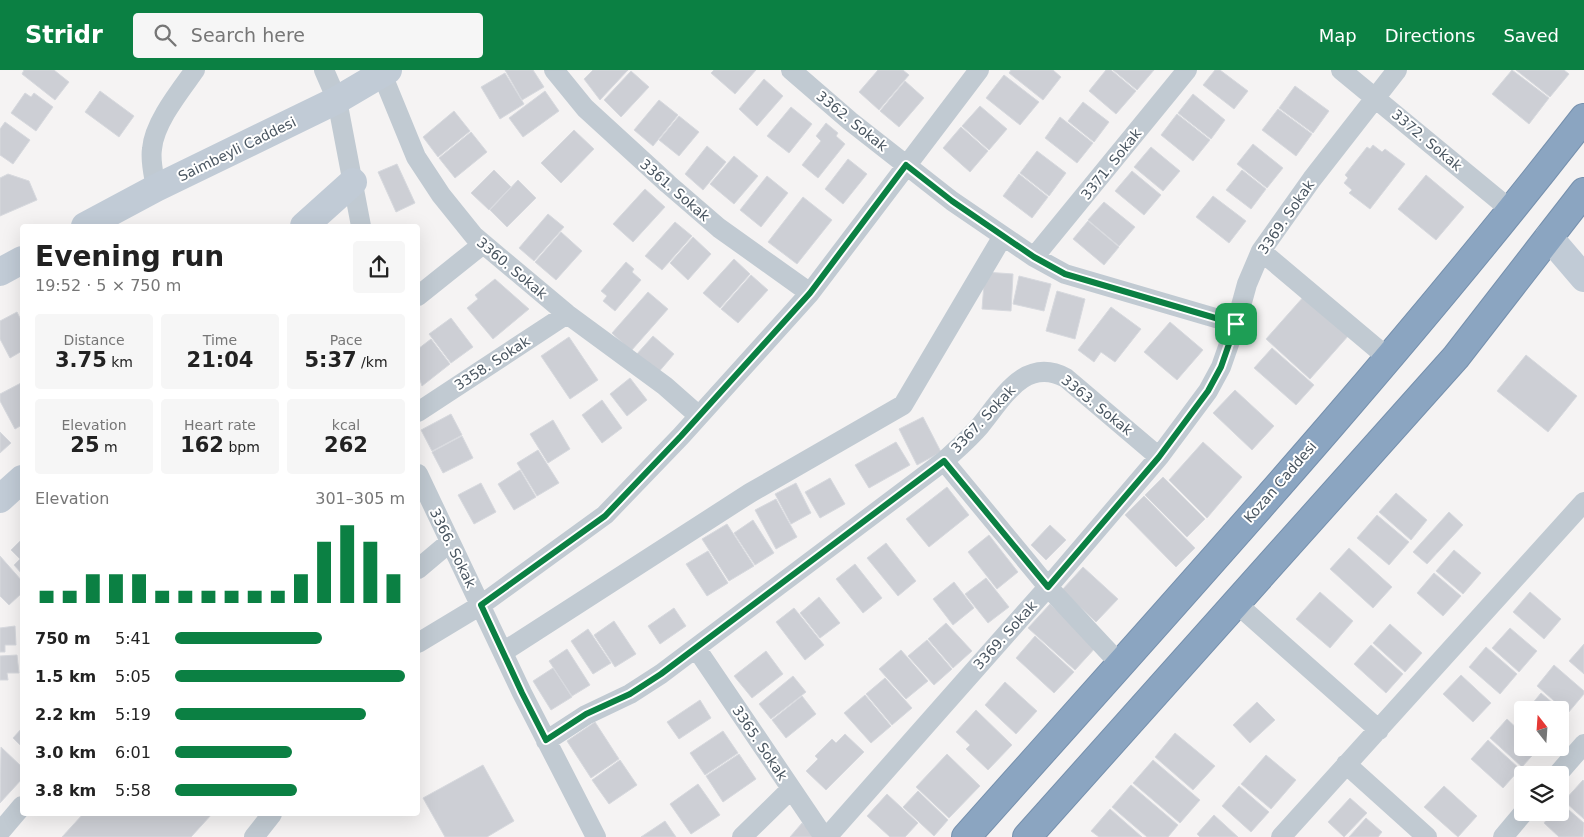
<!DOCTYPE html>
<html lang="en">
<head>
<meta charset="utf-8">
<style>
	:root { --surface:#fff; --page:#f6f6f6; --text:#222; --muted:#767676; --accent:#0b8043 }
	body { margin:0; font-family:"DejaVu Sans",sans-serif; background:var(--page); color:var(--text); height:100vh; display:flex; flex-direction:column; font-size:19px; white-space:nowrap }
	* { box-sizing:border-box; margin:0 }
	p { font-size:16px; color:var(--muted) }
	.icon { flex:none; width:28px; height:28px; fill:none; stroke:currentColor; stroke-width:2; stroke-linecap:round; stroke-linejoin:round }
	.map { position:relative; flex:1; overflow:hidden }
	.panel { position:absolute; left:20px; top:154px; width:400px; height:592px; display:flex; flex-direction:column; background:var(--surface); border-radius:5px; box-shadow:0 5px 20px #0002 }
	.panel>* { flex:none }
	.needle { width:32px; rotate:343deg }
	.buttons { position:absolute; left:1514px; top:631px; display:grid; gap:10px }
	.buttons a { display:grid; place-items:center; width:55px; height:55px; border-radius:5px; background:var(--surface); box-shadow:0 5px 20px #0002; font-size:25px }
	.pin { position:absolute; display:grid; place-items:center; width:42px; height:42px; color:#fff; margin:-21px; border-radius:10px; box-shadow:0 2px 8px #0006 }
	.round { display:grid; place-items:center; flex:none; width:52px; height:52px; border-radius:5px; background:var(--page) }
	.head { display:flex; align-items:center; justify-content:space-between; height:85px; padding:0 15px }
	h1 { font-size:28px; font-weight:700; line-height:38px }
	.metrics { display:grid; grid-template-columns:repeat(3,1fr); gap:8px; height:85px; padding:5px 15px }
	.metrics div { display:grid; align-content:center; border-radius:5px; background:var(--page); text-align:center }
	.metrics b { font-size:21px; font-weight:700 }
	.metrics small { font-size:14px; font-weight:400 }
	.metrics p { font-size:14px }
	.chart { height:140px; padding:10px 15px }
	.chart p { display:flex; justify-content:space-between }
	.chart svg { width:100%; height:90px; margin-top:5px; stroke:var(--accent); stroke-width:6 }
	ul { padding:0 15px; list-style:none; font-size:16px }
	li { display:grid; grid-template-columns:80px 60px 1fr; align-items:center; height:38px }
	li i { height:12px; border-radius:6px; background:var(--accent) }
	header { display:flex; align-items:center; gap:30px; box-sizing:border-box; height:70px; padding:0 25px; background:var(--accent); color:#fff }
	header strong { font-size:24px }
	nav { display:flex; gap:28px; margin-inline-start:auto; font-size:18px }
	.search { width:350px; height:45px; background:var(--page); display:flex; align-items:center; gap:12px; box-sizing:border-box; padding:0 18px; border-radius:5px; color:var(--muted); font-size:19px }
	.map>svg:first-child { display:block }
</style>
</head>
<body>
<header>
<strong>Stridr</strong>
<div class="search"><svg class="icon" aria-label="search" viewBox="0 0 24 24"><circle cx="10" cy="10" r="6"/><path d="M15 15l6 6"/></svg>Search here</div>
<nav><a>Map</a><a>Directions</a><a>Saved</a></nav>
</header>
<div class="map">
<svg width="1584" height="767" viewBox="0 0 1584 767">
	<rect width="100%" height="100%" fill="#f5f3f3"/>
	<path fill="#cdcfd5" stroke="#d7d9de" d="M24,0H54L69,12L55,30L22,4Z
		M505,0H533L544,17L522,30Z
		M593,0H628L600,30L584,9Z
		M714,0H756L735,24L711,3Z
		M878,0H903L909,5L879,40L859,22Z
		M1011,0H1053L1061,7L1043,30L1009,3Z
		M1106,0H1111L1136,21L1116,44L1089,21Z
		M1113,0H1154L1137,20Z
		M1215,0H1220L1248,21L1234,39L1203,15Z
		M1512,0L1549,28L1529,54L1492,24Z
		M1516,0H1564L1569,4L1550,27Z
		M631,1L649,17L621,47L604,30Z
		M505,3L524,34L500,49L481,17Z
		M1004,5L1039,32L1020,55L986,28Z
		M764,9L783,26L757,56L739,39Z
		M905,11L924,28L899,57L880,41Z
		M1295,16L1329,41L1313,63L1279,38Z
		M100,21L134,46L119,67L85,42Z
		M545,21L559,41L523,67L509,48Z
		M25,23L31,27L34,23L53,37L36,61L11,43Z
		M1193,24L1225,50L1211,69L1178,43Z
		M659,30L678,45L653,76L634,60Z
		M1083,32L1109,52L1094,72L1068,51Z
		M980,36L1007,59L989,80L962,56Z
		M791,37L812,54L789,83L767,66Z
		M1278,39L1312,64L1296,86L1262,60Z
		M454,41L470,61L438,87L423,67Z
		M1177,44L1210,70L1193,91L1161,65Z
		M679,46L699,62L679,86L659,70Z
		M1060,47L1093,73L1077,93L1045,68Z
		M5,52L30,70L13,94L0,85V59Z
		M826,53L838,63L836,66L845,74L818,108L802,95L821,71L816,66Z
		M961,57L988,81L970,102L943,78Z
		M574,60L594,79L561,113L541,93Z
		M471,62L487,82L455,108L439,88Z
		M1253,74L1283,98L1267,118L1237,94Z
		M1373,75L1382,82L1385,79L1405,94L1370,139L1349,123L1352,120L1344,113L1348,108L1345,105L1367,77L1370,79Z
		M707,76L726,92L703,120L685,104Z
		M1151,77L1180,101L1163,121L1134,97Z
		M1037,81L1066,103L1049,126L1020,103Z
		M734,86L758,106L734,134L710,114Z
		M848,89L867,104L843,134L825,119Z
		M397,94L415,133L396,142L378,102Z
		M494,100L511,117L489,140L471,123Z
		M1242,100L1266,119L1251,139L1226,120Z
		M1132,101L1161,125L1144,145L1115,121Z
		M8,104L29,111L37,130L0,146V108Z
		M1019,104L1048,127L1032,148L1003,126Z
		M1426,105L1464,137L1436,170L1398,139Z
		M767,106L788,123L761,157L740,140Z
		M518,110L536,128L507,157L490,140Z
		M645,119L665,137L633,172L613,154Z
		M1213,126L1246,151L1229,173L1196,147Z
		M803,127L832,150L797,194L768,172Z
		M1104,132L1135,157L1119,176L1088,150Z
		M548,144L564,157L534,191L519,178Z
		M1088,151L1119,177L1104,195L1073,169Z
		M675,152L692,166L662,200L645,186Z
		M561,162L582,181L556,210L535,192Z
		M693,167L711,184L688,210L670,193Z
		M734,189L750,204L720,238L703,223Z
		M626,192L634,199L632,202L641,210L615,241L603,231L607,226L601,221Z
		M985,202L1013,204L1011,241L982,239Z
		M751,205L768,220L738,253L721,239Z
		M1019,206L1051,214L1044,241L1013,234Z
		M495,209L529,239L493,269L467,238L478,229L475,225Z
		M1057,221L1085,229L1075,269L1046,261Z
		M648,222L668,239L631,281L612,263Z
		M1305,225L1349,265L1310,309L1266,269Z
		M1111,237L1141,259L1115,292L1101,282L1094,292L1078,280Z
		M17,242L22,252V281L10,288L0,269V251Z
		M451,248L473,277L451,293L429,264Z
		M1170,252L1203,280L1177,310L1144,282Z
		M653,266L674,284L657,304L636,285Z
		M569,267L598,310L570,329L541,286Z
		M431,269L450,294L422,316L418,304V279Z
		M1272,278L1314,315L1296,335L1254,298Z
		M1526,285L1577,326L1548,362L1497,321Z
		M630,308L647,330L627,346L610,324Z
		M21,313L22,355L15,359L0,331V324Z
		M1235,320L1274,356L1252,380L1213,343Z
		M602,330L622,358L602,373L582,345Z
		M451,344L462,365L432,381L421,360Z
		M923,347L941,382L917,395L899,359Z
		M553,350L570,379L548,393L530,364Z
		M0,362L11,373L0,383Z
		M462,366L473,388L443,403L432,382Z
		M896,372L910,395L869,418L855,395Z
		M1203,372L1242,407L1207,448L1169,410Z
		M538,380L559,413L537,426L517,393Z
		M520,400L536,427L514,440L498,414Z
		M1163,407L1205,449L1187,467L1145,425Z
		M830,408L845,434L820,448L805,422Z
		M481,413L496,442L474,454L458,425Z
		M796,413L811,443L791,454L775,424Z
		M947,417L969,445L929,477L906,449Z
		M1396,423L1427,450L1411,470L1379,442Z
		M1144,426L1195,478L1176,497L1125,445Z
		M776,429L797,467L776,479L755,440Z
		M1449,442L1463,455L1427,494L1413,482Z
		M1377,445L1409,472L1389,495L1357,468Z
		M753,450L774,483L755,495L734,463Z
		M727,454L754,496L729,511L702,469Z
		M1050,455L1066,470L1046,490L1031,475Z
		M989,465L1018,502L997,519L968,482Z
		M22,469V504L14,495L20,489L11,480Z
		M886,473L916,511L898,526L867,488Z
		M1349,478L1392,517L1373,538L1330,499Z
		M1454,480L1481,503L1463,524L1436,501Z
		M708,481L728,513L707,526L686,494Z
		M0,486L22,511V523L9,535L0,526Z
		M855,494L882,528L863,543L836,509Z
		M1083,497L1118,529L1096,552L1062,520Z
		M1434,503L1461,526L1443,546L1417,523Z
		M986,508L1009,537L988,553L965,524Z
		M954,512L974,538L953,555L933,529Z
		M1320,522L1353,551L1330,578L1296,549Z
		M1530,522L1561,549L1544,569L1513,542Z
		M819,527L840,553L820,568L800,543Z
		M1050,534L1097,576L1075,600L1028,558Z
		M674,538L686,556L660,574L648,556Z
		M794,538L824,575L805,590L776,552Z
		M614,551L636,584L615,597L594,565Z
		M946,553L972,581L953,598L928,569Z
		M1390,554L1422,583L1405,602L1373,573Z
		M15,556L16,575H5V582H0V558Z
		M1510,558L1537,581L1519,602L1492,578Z
		M588,559L611,593L593,604L571,571Z
		M1035,566L1074,602L1054,623L1016,588Z
		M927,570L952,599L934,615L908,586Z
		M1584,574V604L1569,591Z
		M1371,575L1403,604L1386,623L1354,594Z
		M1486,577L1517,604L1500,624L1469,597Z
		M567,579L590,615L572,626L549,591Z
		M901,580L928,611L906,629L879,599Z
		M766,581L783,604L752,628L734,606Z
		M17,585L19,603H7L8,610H0V586Z
		M1554,595L1584,621V624L1568,643L1537,616Z
		M553,598L572,627L551,640L533,611Z
		M1461,605L1491,633L1473,652L1443,624Z
		M793,606L806,622L771,649L759,634Z
		M885,608L912,638L892,655L866,624Z
		M1005,612L1037,641L1016,664L985,635Z
		M1541,623L1567,645L1560,653V640H1527Z
		M865,625L891,656L871,673L844,643Z
		M802,626L816,644L786,668L772,650Z
		M700,630L711,648L679,669L667,652Z
		M1257,632L1275,650L1250,673L1233,655Z
		M976,640L1012,675L988,700L966,679L970,675L956,662Z
		M1507,649L1522,663V678H1539L1522,697L1490,668Z
		M595,652L619,689L591,708L567,671Z
		M22,658V677L13,668Z
		M723,661L738,683L705,705L690,683Z
		M1175,663L1215,696L1193,720L1155,687Z
		M845,664L864,682L826,720L806,701L818,689L815,686L832,669L836,673Z
		M1488,670L1520,699L1503,718L1471,689Z
		M1,677L22,697V709L0,733Z
		M739,684L756,709L723,732L706,706Z
		M947,684L980,716L949,748L916,717Z
		M1266,685L1296,710L1271,739L1241,714Z
		M620,690L637,715L609,734L592,710Z
		M1153,690L1200,730L1180,753L1133,713Z
		M483,695L514,751L487,767H445L423,728Z
		M1583,710L1584,711V749L1564,731Z
		M698,714L720,745L691,764L670,734Z
		M1131,715L1178,755L1168,767H1147L1112,737Z
		M1239,716L1269,742L1251,762L1222,736Z
		M1444,716L1477,746L1458,767L1424,737Z
		M918,721L948,750L934,766L903,737Z
		M887,724L918,753L905,767H890L867,746Z
		M1350,728L1367,743L1344,767L1328,752Z
		M1561,733L1584,753L1583,767H1559L1544,753L1553,742H1560Z
		M1110,739L1142,767H1099L1091,761Z
		M83,744H212L191,767H62Z
		M1214,745L1238,767H1200L1197,764Z
		M1366,748L1382,762L1378,767H1349Z
		M665,751L676,767H641Z
		M802,753L818,767H790Z"/>
	<g fill="none" stroke-linecap="round" stroke-linejoin="round">
		<g stroke="#7690ad" stroke-width="30">
			<path id="highway" d="M966,767C1176,531 1390,298 1584,48
				M1027,767L1456,287L1584,122"/>
		</g>
		<path stroke="#c1cad2" stroke-width="20" d="M324,0L337,30L361,156
			M554,0L585,38L668,114L719,158L810,223
			M791,0L850,51L952,131L1034,187L1065,204L1236,254
			M1341,0L1512,141
			M382,4L416,87L441,125L474,166L567,244L665,316L699,346
			M156,118C154,106 150,91 152,79C154,53 180,21 195,0
			M1261,181L1388,288
			M1034,187L1187,0
			M418,226L483,174
			M418,342L567,244
			M944,391L1048,517L1120,594
			M418,404L522,623L596,767
			M418,499L450,472
			M1237,534L1379,660
			M418,573L481,535L605,445L681,366L810,223L979,0
			M696,578L824,767
			M503,582L750,423L903,335L1003,166
			M546,671L586,645L630,624L661,604L944,391C956,380 969,369 980,356C1003,328 1025,286 1066,308L1159,387
			M1346,694L1427,767
			M1557,705L1584,674
			M0,762L22,736
			M254,767L272,744
			M742,767L791,719
			M827,767L1048,517L1159,387L1208,321L1221,297L1236,254L1247,214L1261,181L1312,109L1397,0
			M1281,767L1584,432
			M1503,767L1524,742"/>
		<path stroke="#c1cbd6" stroke-width="28" d="M85,156L156,118L337,30L388,0
			M304,156L353,112
			M1549,167L1584,208
			M0,202L22,190
			M0,429L22,409"/>
		<use href="#highway" stroke="#8ba5c1" stroke-width="28"/>
	</g>
	<g fill="none" stroke-linecap="round" stroke-linejoin="round">
		<g stroke="#fff" stroke-width="10">
			<path id="route" d="M906,95L952,131L1034,187L1065,204L1236,254L1221,297L1208,321L1159,387L1048,517L944,391L661,604L630,624L586,644L546,670L522,623L481,535L605,446L681,366L810,223Z"/>
		</g>
		<use href="#route" stroke="#0b8043" stroke-width="6"/>
	</g>
	<g text-anchor="middle" stroke-width="4" stroke-linejoin="round" paint-order="stroke">
		<g font-size="14" fill="#4a5661" stroke="#fff">
			<text transform="translate(852 51) rotate(39)" y="5">3362. Sokak</text>
			<text transform="translate(1427 70) rotate(40)" y="5">3372. Sokak</text>
			<text transform="translate(237 79) rotate(-26)" y="5">Saimbeyli Caddesi</text>
			<text transform="translate(1111 94) rotate(-51)" y="5">3371. Sokak</text>
			<text transform="translate(675 120) rotate(41)" y="5">3361. Sokak</text>
			<text transform="translate(1286 147) rotate(-55)" y="5">3369. Sokak</text>
			<text transform="translate(512 198) rotate(40)" y="5">3360. Sokak</text>
			<text transform="translate(492 293) rotate(-33)" y="5">3358. Sokak</text>
			<text transform="translate(1097 335) rotate(39)" y="5">3363. Sokak</text>
			<text transform="translate(983 349) rotate(-47)" y="5">3367. Sokak</text>
			<text transform="translate(1280 412) rotate(-49)" y="5">Kozan Caddesi</text>
			<text transform="translate(453 478) rotate(64)" y="5">3366. Sokak</text>
			<text transform="translate(1005 565) rotate(-48)" y="5">3369. Sokak</text>
			<text transform="translate(760 673) rotate(56)" y="5">3365. Sokak</text>
		</g>
	</g>
</svg>
<div class="buttons">
<a><svg class="needle" viewBox="-14 -14 28 28"><path d="M0-13l5 13h-10z" fill="#e53935"/><path d="M0 13l5-13h-10z" fill="#767676"/></svg></a>
<a><svg class="icon" aria-label="layers" viewBox="0 0 24 24"><path d="M12 4l9 5-9 5-9-5zM3 14l9 5 9-5"/></svg></a>
</div>
<div class="pin" style="left:1236px;top:254px;background:#1e9e55"><svg class="icon" aria-label="arrive" viewBox="0 0 24 24"><path d="M6 21V4h12l-3 4 3 4H6"/></svg></div>
<section class="panel">
<div class="head"><div><h1>Evening run</h1><p>19:52 · 5 × 750 m</p></div><a class="round"><svg class="icon" aria-label="share" viewBox="0 0 24 24"><path d="M12 15V3M7 8l5-5 5 5M5 13v7h14v-7"/></svg></a></div>
<div class="metrics">
<div><p>Distance</p><b>3.75<small> km</small></b></div>
<div><p>Time</p><b>21:04</b></div>
<div><p>Pace</p><b>5:37<small> /km</small></b></div>
</div>
<div class="metrics">
<div><p>Elevation</p><b>25<small> m</small></b></div>
<div><p>Heart rate</p><b>162<small> bpm</small></b></div>
<div><p>kcal</p><b>262</b></div>
</div>
<div class="chart"><p><span>Elevation</span>301–305 m</p>
<svg viewBox="0 0 160 44" preserveAspectRatio="none"><path d="M5 44V38M15 44V38M25 44V30M35 44V30M45 44V30M55 44V38M65 44V38M75 44V38M85 44V38M95 44V38M105 44V38M115 44V30M125 44V14M135 44V6M145 44V14M155 44V30"/></svg>
</div>
<ul>
<li><b>750 m</b>5:41<i style="width:64%"></i></li>
<li><b>1.5 km</b>5:05<i style="width:100%"></i></li>
<li><b>2.2 km</b>5:19<i style="width:83%"></i></li>
<li><b>3.0 km</b>6:01<i style="width:51%"></i></li>
<li><b>3.8 km</b>5:58<i style="width:53%"></i></li>
</ul>
</section>
</div>
</body>
</html>
